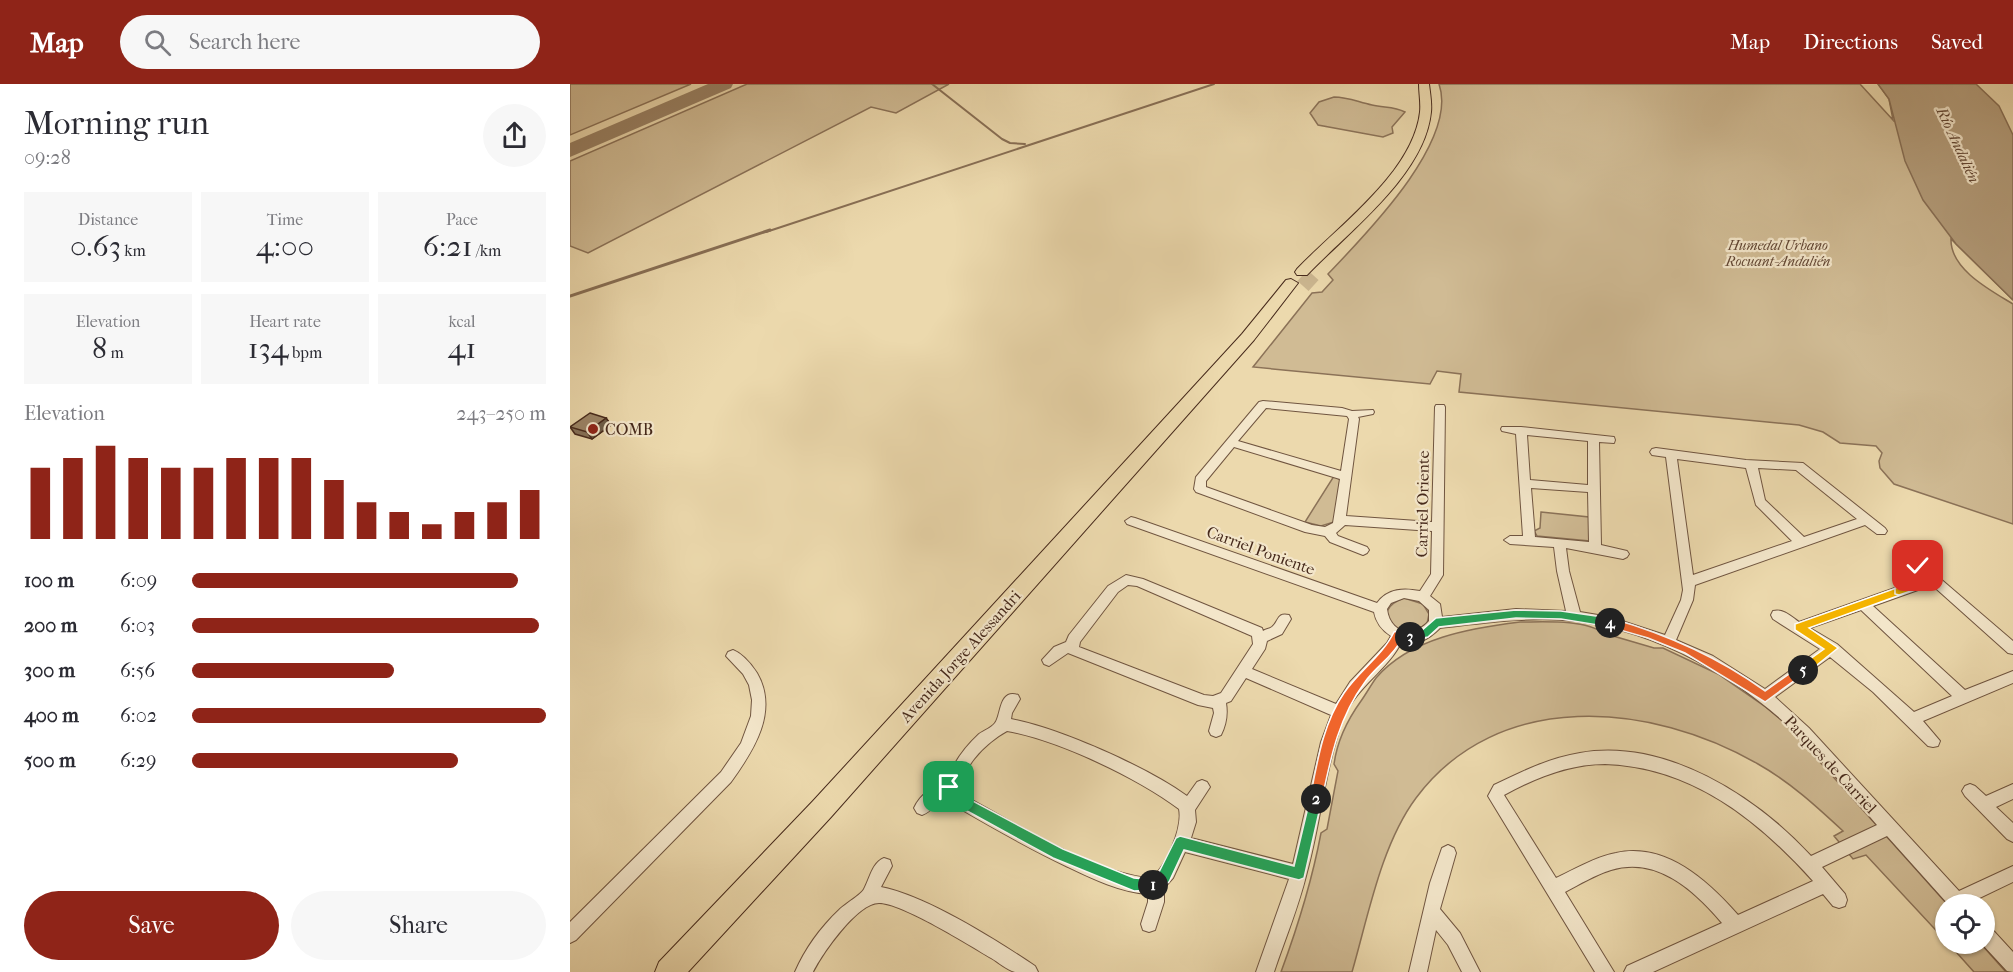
<!DOCTYPE html>
<html lang="en">
<head>
<meta charset="utf-8">
<style>
	:root { --surface:#fff; --page:#f7f7f7; --text:#2b2b33; --muted:#7c7c81; --accent:#8f2418 }
	body { margin:0; font-family:"IM FELL French Canon",serif; background:var(--page); color:var(--text); height:100vh; display:flex; flex-direction:column; font-size:22px; white-space:nowrap }
	* { box-sizing:border-box; margin:0 }
	p { font-size:20px; color:var(--muted) }
	.icon { flex:none; width:33px; height:33px; fill:none; stroke:currentColor; stroke-width:2; stroke-linecap:round; stroke-linejoin:round }
	.map { position:relative; flex:1; overflow:hidden }
	.drawer { display:flex; flex-direction:column; background:var(--surface); width:570px }
	.drawer>* { flex:none }
	.controls { position:absolute; left:1365px; top:810px; display:grid; gap:12px }
	.controls a { display:grid; place-items:center; width:60px; height:60px; border-radius:50%; background:var(--surface); box-shadow:0 2px 4px #0004; font-size:30px }
	.pin { position:absolute; display:grid; place-items:center; width:51px; height:51px; color:#fff; margin:-26px; border-radius:12px; box-shadow:0 3px 9px #0006 }
	.km { position:absolute; width:30px; height:30px; margin:-15px; border-radius:50%; background:#222; color:#fff; font-size:16px; line-height:30px; text-align:center }
	.round { display:grid; place-items:center; flex:none; width:63px; height:63px; border-radius:32px; background:var(--page) }
	.overview { display:flex; align-items:center; justify-content:space-between; height:102px; padding:0 24px }
	h1 { font-size:33px; font-weight:600; line-height:45px }
	.figures { display:grid; grid-template-columns:repeat(3,1fr); gap:9px; height:102px; padding:6px 24px }
	.figures div { display:grid; align-content:center; border-radius:0px; background:var(--page); text-align:center }
	.figures b { font-size:30px; font-weight:600 }
	.figures small { font-size:16px; font-weight:400 }
	.figures p { font-size:16px }
	.chart { height:168px; padding:12px 24px }
	.chart p { display:flex; justify-content:space-between }
	.chart svg { width:100%; height:108px; margin-top:6px; stroke:var(--accent); stroke-width:6 }
	.action { display:flex; gap:12px; margin-top:auto; padding:12px 24px }
	.action a { flex:1; height:69px; border-radius:36px; background:var(--accent); color:#fff; font-size:24px; font-weight:600; line-height:69px; text-align:center }
	.action a+a { background:var(--page); color:var(--text) }
	ul { padding:0 24px; list-style:none; font-size:20px }
	li { display:grid; grid-template-columns:96px 72px 1fr; align-items:center; height:45px }
	li i { height:15px; border-radius:8px; background:var(--accent) }
	header { display:flex; align-items:center; gap:36px; box-sizing:border-box; height:84px; padding:0 30px; background:var(--accent); color:#fff }
	header strong { font-size:28px }
	nav { display:flex; gap:33px; margin-inline-start:auto; font-size:21px }
	.search { width:420px; height:54px; background:var(--page); display:flex; align-items:center; gap:15px; box-sizing:border-box; padding:0 21px; border-radius:33px; color:var(--muted); font-size:22px }
	main { display:flex; flex:1; min-height:0 }
	.map>svg:first-child { display:block }
</style>
</head>
<body>
<header>
<strong>Map</strong>
<div class="search"><svg class="icon" aria-label="search" viewBox="0 0 24 24"><circle cx="10" cy="10" r="6"/><path d="M15 15l6 6"/></svg>Search here</div>
<nav><a>Map</a><a>Directions</a><a>Saved</a></nav>
</header>
<main>
<section class="drawer">
<div class="overview"><div><h1>Morning run</h1><p>09:28</p></div><a class="round"><svg class="icon" aria-label="share" viewBox="0 0 24 24"><path d="M12 15V3M7 8l5-5 5 5M5 13v7h14v-7"/></svg></a></div>
<div class="figures">
<div><p>Distance</p><b>0.63<small> km</small></b></div>
<div><p>Time</p><b>4:00</b></div>
<div><p>Pace</p><b>6:21<small> /km</small></b></div>
</div>
<div class="figures">
<div><p>Elevation</p><b>8<small> m</small></b></div>
<div><p>Heart rate</p><b>134<small> bpm</small></b></div>
<div><p>kcal</p><b>41</b></div>
</div>
<div class="chart"><p><span>Elevation</span>243–250 m</p>
<svg viewBox="0 0 160 44" preserveAspectRatio="none"><path d="M5 44V15M15 44V11M25 44V6M35 44V11M45 44V15M55 44V15M65 44V11M75 44V11M85 44V11M95 44V20M105 44V29M115 44V33M125 44V38M135 44V33M145 44V29M155 44V24"/></svg>
</div>
<ul>
<li><b>100 m</b>6:09<i style="width:92%"></i></li>
<li><b>200 m</b>6:03<i style="width:98%"></i></li>
<li><b>300 m</b>6:56<i style="width:57%"></i></li>
<li><b>400 m</b>6:02<i style="width:100%"></i></li>
<li><b>500 m</b>6:29<i style="width:75%"></i></li>
</ul>
<div class="action"><a>Save</a><a>Share</a></div>
</section>
<div class="map">
<svg width="1443" height="888" viewBox="0 0 1443 888">
	<rect width="100%" height="100%" fill="#ecd9ad"/>
	<filter id="stains"><feTurbulence type="fractalNoise" baseFrequency=".00333" numOctaves="4"/><feColorMatrix values="0 0 0 0 .2 0 0 0 0 .09 0 0 0 0 .02 0 0 0 .5 -.17"/></filter>
	<radialGradient id="worn" r=".72"><stop offset=".6" stop-color="#630" stop-opacity="0"/><stop offset="1" stop-color="#630" stop-opacity=".3"/></radialGradient>
	<path fill="#d0bb94" stroke="#8b7258" stroke-width="1.5" d="M0,0H121L0,51Z
		M177,0H379L326,29L301,23L18,169L0,162V77Z
		M869,0H1290L1323,36L1319,15L1308,0H1327L1443,216L1381,155C1380,185 1420,206 1443,220V440L1324,400L1310,384L1309,377L1312,369L1306,362L1270,359L1253,348L1229,341L889,308L891,290L867,287L860,300L683,283L742,209L752,208L763,196L758,190C795,151 889,57 869,0Z
		M764,13C778,13 788,18 802,21C814,24 824,22 835,28L822,43L823,49L813,53L748,41L740,29L749,18Z
		M764,392L770,396L764,438L751,442L735,438Z
		M971,428L1019,433L1020,457L967,452L964,447L970,444Z
		M834,514L853,520L859,530L857,540C826,560 797,527 834,514Z
		M950,538C972,538 1015,535 1033,549L1084,564H1093L1148,590L1197,624L1215,639L1377,820L1375,856L1296,771L1283,775L1264,752L1273,747C1246,722 1220,698 1188,680C1081,618 928,604 846,714C811,761 798,833 782,888H711C728,842 742,797 751,749L757,745L768,687L764,680C767,658 778,635 791,617C796,610 801,601 806,594C840,554 901,544 950,538Z
		M1379,860H1411L1436,888H1404Z"/>
	<path fill="#b49d7b" stroke="#886f55" stroke-width="1.5" d="M1308,0H1406L1429,22L1443,51V216L1386,160L1353,116L1335,77L1319,15Z"/>
	<g fill="none" stroke-linecap="round" stroke-linejoin="round">
		<path stroke="#886f55" stroke-width="2" d="M362,0L432,55L440,59L455,60
			M196,148L644,0"/>
		<path stroke="#886f55" stroke-width="3" d="M0,212L200,146"/>
		<path fill="#998164" fill-rule="evenodd" d="M138,0H163L161,4L0,73V59Z"/>
		<path stroke="#cbb690" stroke-width="15" stroke-dasharray="15 8" stroke-linecap="butt" d="M733,202L743,191"/>
		<g stroke="#705540" stroke-width="2">
			<path id="minor" d="M693,317L772,324L782,327L803,326L804,328L803,330L788,333L789,335L776,432L862,438L865,323L866,321H874L875,323L873,491L860,512L870,520L872,533L946,525L996,527L987,487L984,463L940,460L934,456L940,452H953L946,350L932,347L931,345L932,343H951L1044,353L1045,356L1044,359L1029,358L1031,461L1057,467L1059,470L1057,473L1053,475L996,464L999,487L1010,528L1040,533L1095,551L1111,516L1113,506L1096,373L1082,371L1080,368L1082,365L1086,364L1176,376L1233,379L1315,444L1317,447L1315,450H1307L1295,441L1125,501L1123,516L1106,556L1143,572L1195,605L1250,565L1203,535L1201,531L1203,527C1213,524 1222,533 1229,538L1353,494L1342,482L1344,479H1352L1443,557V570L1438,569L1362,501L1303,522L1395,606L1443,587V599L1353,637L1370,657L1368,662L1363,663L1358,662L1303,608L1260,573L1205,613L1239,644L1389,807L1443,782V798L1397,820H1378L1317,752L1252,783L1275,810L1277,816L1275,822L1269,824L1263,822L1253,810L1083,888H1054L1057,882L1152,839C1124,806 1087,772 1041,786C1025,791 1010,800 995,808L1044,888H1025L921,717L918,712L924,701C951,688 979,674 1010,669C1095,654 1186,712 1241,772L1307,741C1281,711 1256,680 1229,652C1169,593 1089,548 1006,537C960,532 915,539 870,544C858,556 848,561 832,557C818,586 787,602 774,633C755,682 751,737 737,788C729,822 715,855 704,888H686L719,795L615,768L603,794L594,804V818L585,846L579,848L573,846L571,840L578,818V810C550,808 523,795 498,783C460,765 423,744 387,723L379,710C366,716 364,727 352,731L347,729L344,724C351,709 363,703 377,697C383,679 395,663 409,650C413,647 421,644 425,639C431,632 429,604 448,611L450,615L442,629L441,635C489,644 577,683 617,712L627,698L632,696L637,698L640,703L625,726L626,738L621,754L723,780L751,658L761,631L676,594L661,617L656,619C658,631 656,641 651,651L646,653L641,651L639,647L644,629L643,624L628,621L498,569L479,582L474,580L472,576L484,563L496,558L499,551L538,502L556,491L573,495L692,544L693,547C696,545 699,545 702,543C709,537 707,528 719,531L721,535L712,550L697,557L695,565L682,585L766,620L780,598L817,559L821,552C812,546 806,539 804,528L557,440L555,437L561,433L565,434L807,519C818,504 834,504 850,507L861,490L862,447L775,441L766,449L768,452L797,463L799,466L797,469L793,471L760,458L755,452L735,448L626,408L624,405L626,393L689,318ZM696,324L777,332L779,335L771,387L668,357ZM957,351L1018,357V401L960,396ZM664,363L770,395L763,439L755,443L742,441L636,403V397ZM1107,375L1176,384L1186,421L1222,457L1123,491ZM1188,384L1226,386L1287,435L1234,453L1195,416ZM961,404L1018,408L1019,458L965,453ZM558,501L567,502L682,552L683,560L651,609L643,612L634,611L509,563L510,558L548,508ZM834,514L849,517L859,526V537C843,555 820,549 817,525L821,519ZM1291,526L1382,612L1344,628L1267,560L1240,544ZM437,647C488,656 568,694 609,725C613,743 596,785 580,794C526,790 445,740 397,713C381,690 418,657 437,647ZM1035,680C1122,683 1187,735 1243,797L1168,831C1138,797 1096,758 1046,769C1025,773 1005,785 986,794L934,711C965,694 999,680 1035,680Z
				M163,566C173,570 181,580 187,589C209,627 184,666 161,698L6,856L0,859V838L151,688L171,659L181,632L182,616L179,601L173,590L156,572L158,568Z
				M1400,700L1405,702L1416,712L1443,700V715L1426,723L1443,739V758L1437,755L1395,712L1392,707L1395,702Z
				M878,761L884,764L886,769L870,825L890,849L910,888H892L878,861L866,846L857,888H839L860,799L872,764Z
				M314,774L320,776L322,782L311,803C357,812 426,856 465,882L468,888C461,888 452,888 445,888C437,886 428,878 421,874C399,861 332,819 309,819C287,819 252,870 243,888H225C235,865 251,843 269,826C275,820 292,810 294,805C300,794 302,779 314,774Z
				M1414,841L1420,843L1443,868V888L1437,887L1412,860H1414Z"/>
		</g>
		<g stroke="#46291b" stroke-width="2">
			<path id="trunk" d="M849,0H859C860,9 862,19 861,28C855,91 778,148 737,191H727L725,188L727,185C767,143 843,89 850,28C851,19 849,9 849,0Z
				M721,195L728,199L684,256L261,733L118,888H85L89,878L243,717L672,250L716,196Z"/>
		</g>
		<use href="#minor" fill="#f3e6ca" fill-rule="evenodd"/>
		<use href="#trunk" fill="#ecd9ad" fill-rule="evenodd"/>
	</g>
	<path fill="#867259" stroke="#46291b" stroke-width="1.5" d="M36,334L41,341L22,355L5,350L0,343Z"/>
	<path fill="#6d5d48" stroke="#46291b" stroke-width="1.5" d="M36,334L41,341L22,355L17,348Z"/>
	<path fill="#9c8567" stroke="#46291b" stroke-width="1.5" d="M20,329L36,334L17,348L0,343Z"/>
	<path fill="#22a559" stroke="#fff" stroke-width="1.5" d="M385,696L389,697L397,714L493,765L564,794L588,796L590,801L588,806L564,807L483,774L388,722L380,708L374,707L372,703L374,699Z"/>
	<path fill="#22a559" stroke="#fff" stroke-width="1.5" d="M746,709L752,715L734,794L729,796L614,766L599,798L583,808L578,806L576,801L578,796L589,788L606,754L610,752L724,782L740,715Z"/>
	<path fill="#f0652b" stroke="#fff" stroke-width="1.5" d="M828,547L844,550L846,553L840,557L831,556C823,573 806,582 795,598C769,633 761,672 752,715L746,720L742,719L740,715C747,679 753,639 774,609C789,587 813,571 824,548Z"/>
	<path fill="#22a559" stroke="#fff" stroke-width="1.5" d="M946,526L991,527L1040,534L1046,539L1040,543L991,535L946,534L869,543L858,553L840,557L835,553L837,550L851,547L866,534Z"/>
	<path fill="#f0652b" stroke="#fff" stroke-width="1.5" d="M1040,534C1096,550 1147,572 1195,607L1229,583H1237L1239,586L1195,618L1115,569L1078,554L1036,542L1035,539Z"/>
	<path fill="#f5b400" stroke="#fff" stroke-width="1.5" d="M1329,503L1333,504V510L1239,544L1268,564L1237,589H1229V583L1254,565L1225,546V540Z"/>
	<path fill="#f5b400" stroke="#fff" stroke-width="1.5" d="M1348,478L1365,493V499L1329,511L1325,510V504L1354,494L1343,482Z"/>
	<circle fill="#8f2418" stroke="#f3e6ca" stroke-width="2" cx="23" cy="345" r="6"/>
	<g text-anchor="middle" stroke-width="4.5" stroke-linejoin="round" paint-order="stroke">
		<g font-size="14" font-style="italic" fill="#624633" stroke="#f3e6ca">
			<text x="1208" y="166">Humedal Urbano<tspan x="1208" dy="16">Rocuant-Andalién</tspan></text>
		</g>
		<g font-size="15" font-style="italic" fill="#624633" stroke="#f3e6ca">
			<text transform="translate(1388 61) rotate(65)" y="5">Río Andalién</text>
		</g>
		<g font-size="16" fill="#46291b" stroke="#f3e6ca" text-anchor="start">
			<text x="35" y="351">COMB</text>
		</g>
		<g font-size="16" fill="#46291b" stroke="#f3e6ca">
			<text transform="translate(852 420) rotate(-89)" y="6">Carriel Oriente</text>
			<text transform="translate(691 466) rotate(20)" y="6">Carriel Poniente</text>
			<text transform="translate(390 572) rotate(-48)" y="6">Avenida Jorge Alessandri</text>
			<text transform="translate(1261 680) rotate(47)" y="6">Parques de Carriel</text>
		</g>
	</g>
	<rect width="100%" height="100%" filter="url(#stains)"/>
	<rect width="100%" height="100%" fill="url(#worn)"/>
</svg>
<div class="controls">
<a><svg class="icon" aria-label="locate" viewBox="0 0 24 24"><circle cx="12" cy="12" r="6"/><path d="M12 2v4M12 18v4M2 12h4M18 12h4"/></svg></a>
</div>
<div class="pin" style="left:379px;top:703px;background:#1e9e55"><svg class="icon" aria-label="arrive" viewBox="0 0 24 24"><path d="M6 21V4h12l-3 4 3 4H6"/></svg></div>
<div class="pin" style="left:1348px;top:482px;background:#d93025"><svg class="icon" aria-label="check" viewBox="0 0 24 24"><path d="M5 12l5 5 9-10"/></svg></div>
<b class="km" style="left:583px;top:801px">1</b>
<b class="km" style="left:746px;top:715px">2</b>
<b class="km" style="left:840px;top:553px">3</b>
<b class="km" style="left:1040px;top:539px">4</b>
<b class="km" style="left:1233px;top:586px">5</b>
</div>
</main>
</body>
</html>
